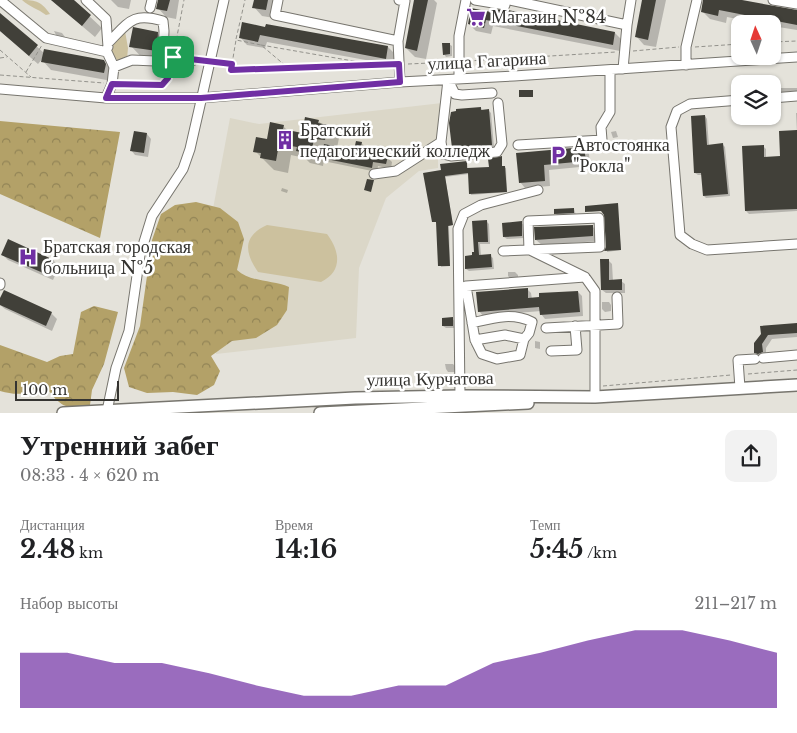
<!DOCTYPE html>
<html lang="ru">
<head>
<meta charset="utf-8">
<style>
	:root { --surface:#fff; --page:#f2f2f2; --text:#202124; --muted:#757577; --accent:#702fa3 }
	body { margin:0; font-family:"Libre Baskerville",serif; background:var(--page); color:var(--text); height:100vh; display:flex; flex-direction:column; font-size:19px; white-space:nowrap }
	* { box-sizing:border-box; margin:0 }
	p { font-size:16px; color:var(--muted) }
	.icon { flex:none; width:28px; height:28px; fill:none; stroke:currentColor; stroke-width:2; stroke-linecap:round; stroke-linejoin:round }
	.map { position:relative; height:413px; overflow:hidden }
	.details { display:flex; flex-direction:column; background:var(--surface); flex:1 }
	.details>* { flex:none }
	.needle { width:32px; rotate:357deg }
	.fabs { position:absolute; left:731px; top:15px; display:grid; gap:10px }
	.fabs a { display:grid; place-items:center; width:50px; height:50px; border-radius:10px; background:var(--surface); box-shadow:0 1px 4px #0004; font-size:25px }
	.scale { position:absolute; left:15px; bottom:12px; width:104px; box-sizing:border-box; padding-left:5px; border:2px solid #353431; border-top:0; font-size:14px; line-height:18px; white-space:nowrap; color:#353431; -webkit-text-stroke:4px #fff; paint-order:stroke }
	.pin { position:absolute; display:grid; place-items:center; width:42px; height:42px; color:#fff; margin:-21px; border-radius:10px; box-shadow:0 2px 8px #0006 }
	.round { display:grid; place-items:center; flex:none; width:52px; height:52px; border-radius:10px; background:var(--page) }
	.overview { display:flex; align-items:center; justify-content:space-between; height:85px; padding:0 20px }
	h1 { font-size:28px; font-weight:700; line-height:38px }
	.figures { display:grid; grid-template-columns:repeat(3,1fr); gap:8px; height:85px; padding:5px 20px }
	.figures div { display:grid; align-content:center }
	.figures b { font-size:25px; font-weight:700 }
	.figures small { font-size:14px; font-weight:400 }
	.figures p { font-size:14px }
	.chart { height:140px; padding:10px 20px }
	.chart p { display:flex; justify-content:space-between }
	.chart svg { width:100%; height:90px; margin-top:5px; fill:var(--accent); opacity:.7 }
	.map>svg:first-child { display:block }
</style>
</head>
<body>
<div class="map">
<svg width="797" height="413" viewBox="0 0 797 413">
	<defs>
		<pattern id="forest-crowns" width="20" height="18" patternUnits="userSpaceOnUse" patternTransform="scale(1.25)"><rect width="20" height="18" fill="#b3a168"/><path d="M2 6a3 3 0 1 1 6 0M12 15a3 3 0 1 1 6 0" fill="none" stroke="#928456"/></pattern>
	</defs>
	<rect width="100%" height="100%" fill="#e4e2da"/>
	<path fill="#dbd7c8" d="M442,103L438,138V168L419,171L386,198L359,268L356,338L216,354L209,230L230,118L259,124Z"/>
	<path fill="#ccc19e" d="M22,0C36,0 42,2 50,14L46,15C38,9 30,7 22,0Z
		M125,31L128,48L127,59L120,62C112,57 112,52 111,44Z
		M267,225L327,234C340,251 343,271 321,282L258,272C244,252 243,236 267,225Z"/>
	<path fill="url(#forest-crowns)" d="M0,121L120,132L100,238L0,194Z
		M196,202L220,208L238,222L244,239L237,270C250,282 272,280 289,287L287,310L277,325L256,338L232,341L211,356L220,371L214,385L197,395L173,392L147,393L129,387L124,368L140,326L152,240L161,214L175,205Z
		M94,306L118,312L104,364L92,390L90,405C64,413 57,402 43,383C27,395 19,396 0,391V345L47,362L60,356L73,354L81,312Z"/>
	<path fill="#0003" d="M51,0H72L102,28L95,37Z
		M111,0H131L129,9L118,7Z
		M159,0H179L176,19L166,17L158,8Z
		M255,0H278L274,18L262,16L254,7Z
		M415,0H434L437,3L426,59L415,57L406,48Z
		M643,0H666L656,47L644,45L636,36Z
		M704,0H736L797,12V30L772,26V24H763L727,17L726,23L710,19L702,11Z
		M492,13L615,33L622,40L620,51L493,26L491,34L476,31L469,24Z
		M0,14L44,53L103,61L112,70V81L51,70L43,61V58L38,64L0,31Z
		M267,25L388,47L395,54L393,65L267,42L265,48L247,45L240,37L266,29Z
		M54,31L62,33L65,37L56,35Z
		M157,33L173,48L172,66L146,62L131,46Z
		M449,44L452,46V56L446,57L444,54Z
		M777,88H797V92L780,93Z
		M481,108L483,111H489L491,113L494,147L455,150L453,148Z
		M796,113H797V211L749,214L746,211L763,146L766,149V158H781L797,132Z
		M705,116L707,119L709,146L723,145L725,147L730,196L706,198L704,196L702,175H698L695,173Z
		M318,121L323,125L327,126L339,138L337,148L355,152L361,143L367,148L366,153L387,157L392,162L391,169L378,166L377,172L328,162L324,159L323,166L310,163L305,158L291,155L288,173L274,170L255,151L283,126L289,132L303,134Z
		M616,131L618,137L613,138L611,132Z
		M135,132L147,134L151,139L148,157L135,155L131,150Z
		M584,149L589,154L590,166L549,170L550,186L525,188L520,182L517,154Z
		M501,157L502,167L506,168L507,192L471,195L469,174L445,177L453,225L449,226L450,266L441,267L437,222L433,221L443,171L467,163L468,169L490,168Z
		M282,188L288,190L287,193L281,191Z
		M617,205L621,250L607,252L606,215L603,211L587,212Z
		M574,209L576,215L558,216L555,213Z
		M473,222H487L489,224L490,244H480L481,256H490L493,258L494,269L469,271L466,269L475,253Z
		M521,223L524,225V238L507,239L504,237Z
		M592,226L598,232L599,241L542,245L536,240Z
		M8,241L54,261L59,267L53,280L8,260L2,254Z
		M608,260L612,264L613,281H621L625,284V293H606L602,290Z
		M508,272H515L518,275V278L511,279L508,276Z
		M527,289L531,293L532,299L578,292L582,296L583,316L545,319L541,314V311L483,316L479,311Z
		M0,301L51,313L57,319L52,331L5,309L0,305Z
		M602,302H609L611,305V311L605,312L602,309Z
		M452,319L455,321V328H446L443,326Z
		M797,324V337L772,339L766,348V356L760,357L755,352L762,335Z
		M535,341L540,342V349L535,348Z
		M445,364H453L455,366V372H448L446,369Z"/>
	<path fill="#414039" d="M51,0H74L91,15L82,26Z
		M158,0H170L167,11L156,9Z
		M254,0H268L266,10L252,8Z
		M414,0H428L417,51L405,48Z
		M642,0H656L648,40L635,37Z
		M703,0H742L797,10V25L719,10L718,16L701,12Z
		M471,8L491,12L492,9L508,10L615,32L613,45L486,20L484,28L468,24Z
		M0,13L38,45L29,56L0,31Z
		M242,22L265,27L266,24L388,46L386,59L260,35L258,42L239,38Z
		M133,27L158,32L157,51L129,47Z
		M442,43H450V54L443,55Z
		M44,49L104,60L106,64L104,73L41,62Z
		M519,90H533V97H519Z
		M481,107V110L489,109L492,145L452,148L449,123L451,112L456,111V109Z
		M705,115L707,145L723,143L728,194L703,196L701,173H694L691,116Z
		M305,117L319,120L318,123L328,125L325,140L314,139L311,154L296,151L297,147L279,144L276,161L260,158L261,153L253,152L256,137L267,139L270,122L284,125L283,129L302,133Z
		M797,130V209L745,211L742,146L764,145V157L780,156L779,131Z
		M134,131L147,133L144,153L130,151Z
		M356,141L362,142L360,151L388,156L386,164L373,162L372,168L321,158L324,144L354,150Z
		M584,147L586,161L544,165L545,181L519,183L516,153Z
		M502,156V166H505L507,192L469,194L468,173L445,176L453,225L448,226L450,266H438L436,222H432L423,173L441,170L440,164L467,161V168L489,167L488,159Z
		M367,179L374,180L371,192L364,190Z
		M618,203L621,250L604,251L606,247L604,215L601,211L585,212V206Z
		M574,208V213L554,214V209Z
		M487,220L488,242H478L479,255L491,254L492,267L465,269V256L472,255V252H474L472,221Z
		M522,221V236L503,237L502,223Z
		M593,225V236L535,240L534,227Z
		M8,239L54,260L48,275L1,255Z
		M600,259H609V280L622,279V290H601Z
		M528,288V298L539,297V293L578,291L580,312L540,315L539,307L478,312L476,292Z
		M4,290L52,312L46,326L0,305V298Z
		M453,317V326H442V318Z
		M797,323V333L768,335L762,344L763,352L758,354L754,353V343L761,334L760,326Z"/>
	<g fill="none" stroke-linecap="round" stroke-linejoin="round">
		<g stroke="#77756e" stroke-width="11">
			<path id="minor" d="M0,0L46,38L107,52L114,67L112,84L106,98
				M86,0L106,19L108,47
				M278,0L275,15L398,41L400,82
				M475,0L505,5V0
				M510,0L627,25L623,69
				M773,0L797,4
				M150,8L152,0
				M627,25L631,0
				M398,41L405,1L399,0
				M108,43C129,22 132,12 163,21L164,31L163,56L155,61L132,60L114,67
				M686,65V47L697,0
				M459,79V36L466,0
				M448,80L441,142L443,154L451,156L497,152L502,144L498,103
				M448,80L455,94L462,95L492,93
				M0,89L106,98H201L400,82L514,76L797,57
				M772,98L797,96
				M740,100L690,104L677,111L671,127L680,235L692,244L707,250L797,244
				M518,145L602,140L601,127L610,112V70
				M374,174L396,171L441,142
				M530,250L585,277L595,291V397
				M503,251L600,247L599,218L528,221L529,250
				M0,283V285
				M472,323C493,318 512,312 532,322L529,333L524,339
				M546,328L618,324L617,297
				M475,340L505,335L524,339L520,355L497,359L482,354L475,340L466,286L585,277
				M551,351L577,350L575,326
				M763,358L797,355
				M740,388L738,360L755,359
				M460,396L458,229L464,214L481,205L538,190
				M107,411L116,368L129,331L140,255L152,216L183,169L190,149L224,0"/>
		</g>
		<g stroke="#77756e" stroke-width="14">
			<path id="major" d="M63,413L355,398L460,396L595,397L797,385
				M320,413L528,403"/>
		</g>
		<path stroke="#93928c" stroke-width="1" stroke-dasharray="4 2.5" stroke-linecap="butt" d="M236,39L245,0
			M772,42L797,41
			M261,45L376,65
			M695,47L740,44
			M0,50L31,77
			M633,51L679,47
			M171,57L201,61
			M0,58L7,57
			M468,61L616,52
			M217,63L231,64V70L392,65
			M232,64L236,40L261,45L287,67
			M408,64L452,62
			M26,72L42,45
			M0,75L104,83
			M169,78L184,0
			M120,84L162,85L168,78L202,62
			M748,374L797,370
			M603,386L731,375"/>
		<use href="#minor" stroke="#fff" stroke-width="9"/>
		<use href="#major" stroke="#fff" stroke-width="11"/>
	</g>
	<g fill="none" stroke-linecap="round" stroke-linejoin="round">
		<g stroke="#fff" stroke-width="10">
			<path id="route" d="M173,57L232,64L231,70L399,64L400,82L201,98H106L112,84L162,85L168,78Z"/>
		</g>
		<use href="#route" stroke="#702fa3" stroke-width="6"/>
	</g>
	<defs>
		<g id="supermarket-bare" transform="scale(1.5)"><path d="M-6-5.5h2.5l.6 2H6L4.5 2H-2.5L-4.4-4H-6ZM-1.5 3.2a1.3 1.3 0 1 0 .1 0ZM3 3.2a1.3 1.3 0 1 0 .1 0Z" fill="#702fa3" stroke="#fff" stroke-width="2.5" paint-order="stroke"/></g>
		<g id="building-bare" transform="scale(1.5)"><path d="M-4-6H4V6H1V3H-1V6H-4ZM-2.5-4.3h1.7v1.8h-1.7ZM.8-4.3h1.7v1.8H.8ZM-2.5-1h1.7V.8h-1.7ZM.8-1h1.7V.8H.8Z" fill="#702fa3" stroke="#fff" stroke-width="2.5" paint-order="stroke"/></g>
		<g id="parking-bare" transform="scale(1.5)"><path d="M-3.5-5.5H1a3.5 3.5 0 0 1 0 7H-1V5.5H-3.5ZM-1-3.4V-.6H.8a1.4 1.4 0 0 0 0-2.8Z" fill="#702fa3" stroke="#fff" stroke-width="2.5" paint-order="stroke"/></g>
		<g id="hospital-bare" transform="scale(1.5)"><path d="M-5-5h3v3.5h4V-5h3V5h-3V1.5h-4V5h-3Z" fill="#702fa3" stroke="#fff" stroke-width="2.5" paint-order="stroke"/></g>
	</defs>
	<g fill-rule="evenodd">
		<use href="#supermarket-bare" x="476" y="17"/>
		<use href="#building-bare" x="285" y="140"/>
		<use href="#parking-bare" x="558" y="155"/>
		<use href="#hospital-bare" x="28" y="257"/>
	</g>
	<g text-anchor="middle" stroke-width="5" stroke-linejoin="round" paint-order="stroke">
		<g font-size="18" fill="#353431" stroke="#fff" text-anchor="start">
			<text x="491" y="23">Магазин №84</text>
			<text x="300" y="136">Братский<tspan x="300" dy="21">педагогический колледж</tspan></text>
			<text x="573" y="151">Автостоянка<tspan x="573" dy="21">"Рокла"</tspan></text>
			<text x="43" y="253">Братская городская<tspan x="43" dy="21">больница №5</tspan></text>
		</g>
		<g font-size="18" fill="#353431" stroke="#fff">
			<text transform="translate(487 61) rotate(-3)" y="6">улица Гагарина</text>
			<text transform="translate(430 379) rotate(-1)" y="6">улица Курчатова</text>
		</g>
	</g>
</svg>
<div class="fabs">
<a><svg class="needle" viewBox="-14 -14 28 28"><path d="M0-13l5 13h-10z" fill="#e53935"/><path d="M0 13l5-13h-10z" fill="#757577"/></svg></a>
<a><svg class="icon" aria-label="layers" viewBox="0 0 24 24"><path d="M12 4l9 5-9 5-9-5zM3 14l9 5 9-5"/></svg></a>
</div>
<div class="scale">100 m</div>
<div class="pin" style="left:173px;top:57px;background:#1e9e55"><svg class="icon" aria-label="arrive" viewBox="0 0 24 24"><path d="M6 21V4h12l-3 4 3 4H6"/></svg></div>
</div>
<section class="details">
<div class="overview"><div><h1>Утренний забег</h1><p>08:33 · 4 × 620 m</p></div><a class="round"><svg class="icon" aria-label="share" viewBox="0 0 24 24"><path d="M12 15V3M7 8l5-5 5 5M5 13v7h14v-7"/></svg></a></div>
<div class="figures">
<div><p>Дистанция</p><b>2.48<small> km</small></b></div>
<div><p>Время</p><b>14:16</b></div>
<div><p>Темп</p><b>5:45<small> /km</small></b></div>
</div>
<div class="chart"><p><span>Набор высоты</span>211–217 m</p>
<svg viewBox="0 0 160 44" preserveAspectRatio="none"><path d="M0 44V17L10 17L20 22L30 22L40 27L50 33L60 38L70 38L80 33L90 33L100 22L110 17L120 11L130 6L140 6L150 11L160 17V44z"/></svg>
</div>
</section>
</body>
</html>
